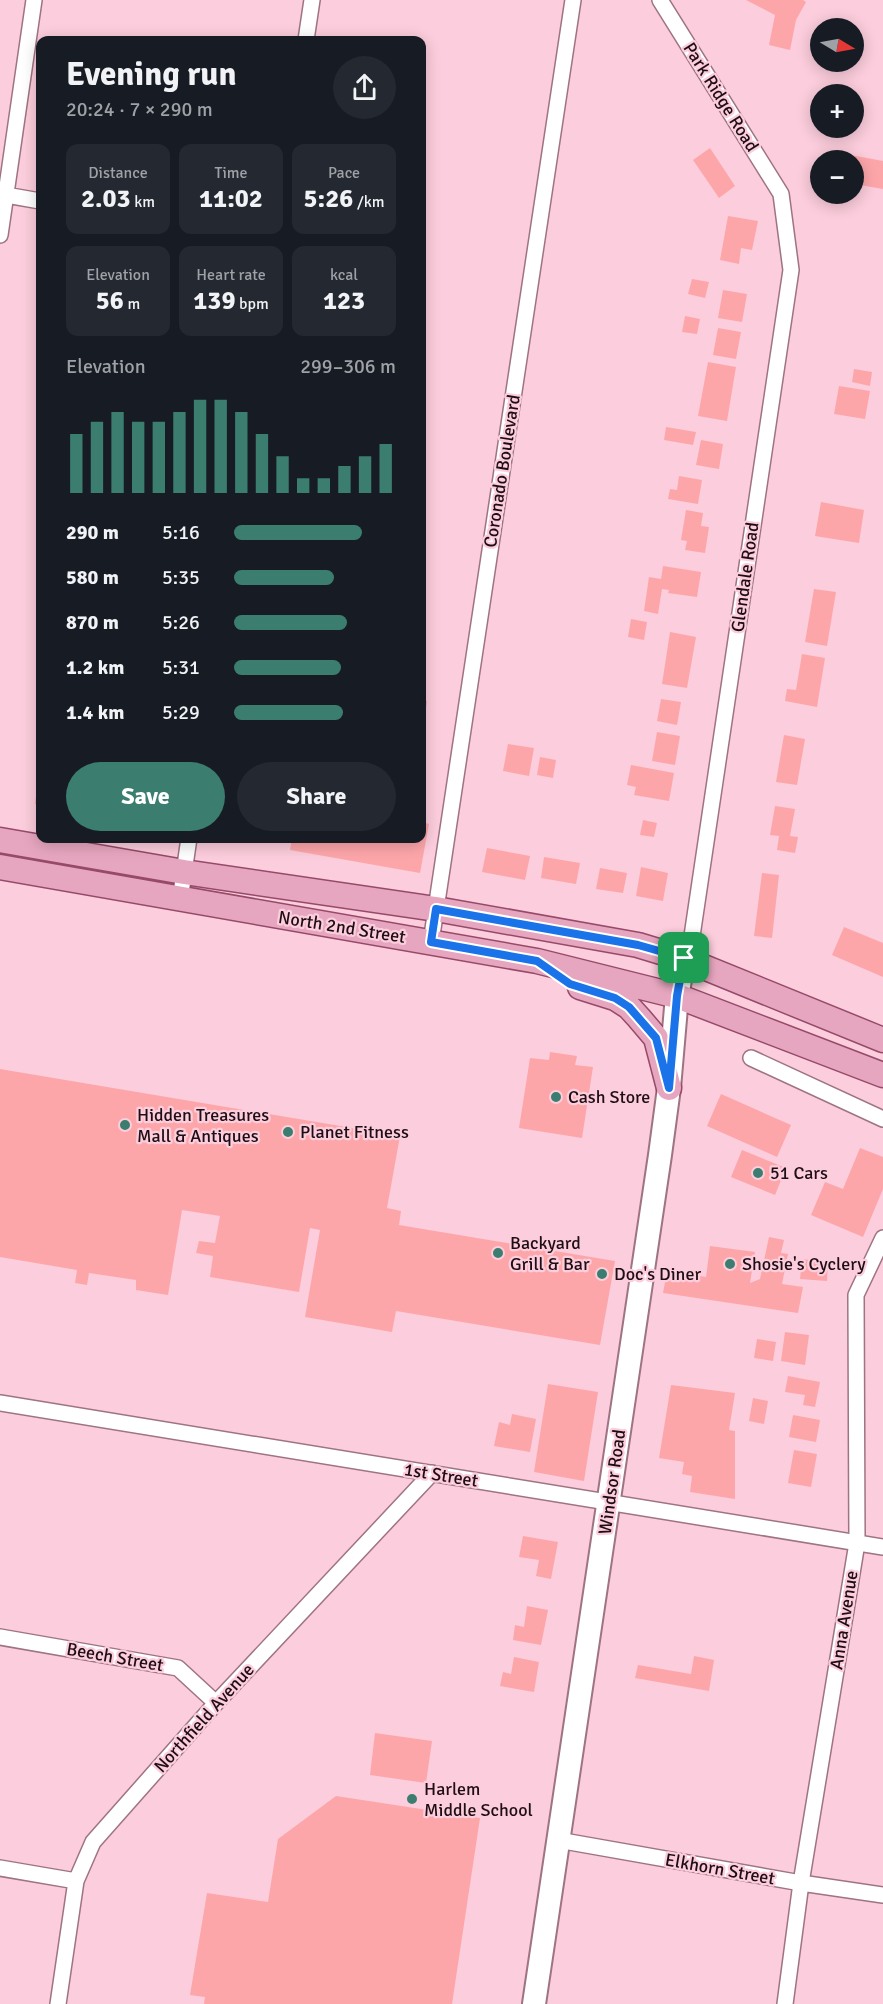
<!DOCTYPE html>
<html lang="en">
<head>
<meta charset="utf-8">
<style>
	:root { --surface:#171b24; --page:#242831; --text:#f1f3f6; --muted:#9ea1a6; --accent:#3b7e6f }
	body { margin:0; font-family:Signika,sans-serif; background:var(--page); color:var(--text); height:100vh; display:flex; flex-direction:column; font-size:22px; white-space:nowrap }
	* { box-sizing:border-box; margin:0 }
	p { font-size:20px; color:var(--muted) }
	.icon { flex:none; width:33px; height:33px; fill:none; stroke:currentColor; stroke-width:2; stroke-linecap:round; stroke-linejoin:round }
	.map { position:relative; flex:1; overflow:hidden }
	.panel { position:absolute; left:36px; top:36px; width:390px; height:807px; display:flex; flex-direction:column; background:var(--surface); border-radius:12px; box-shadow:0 3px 15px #0003 }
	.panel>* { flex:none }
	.needle { width:39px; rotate:100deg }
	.buttons { position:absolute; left:810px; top:18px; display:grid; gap:12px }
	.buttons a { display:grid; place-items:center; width:54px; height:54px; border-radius:50%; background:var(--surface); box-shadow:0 3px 15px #0003; font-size:30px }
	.pin { position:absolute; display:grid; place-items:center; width:51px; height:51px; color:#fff; margin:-26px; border-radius:12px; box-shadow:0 3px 9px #0006 }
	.round { display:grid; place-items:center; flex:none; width:63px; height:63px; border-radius:32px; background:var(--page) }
	.overview { display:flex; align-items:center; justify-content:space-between; height:102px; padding:0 30px }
	h1 { font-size:33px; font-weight:800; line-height:45px }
	.stats { display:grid; grid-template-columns:repeat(3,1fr); gap:9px; height:102px; padding:6px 30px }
	.stats div { display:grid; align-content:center; border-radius:12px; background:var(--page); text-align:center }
	.stats b { font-size:26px; font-weight:800 }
	.stats small { font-size:16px; font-weight:400 }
	.stats p { font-size:16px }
	.chart { height:168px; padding:12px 30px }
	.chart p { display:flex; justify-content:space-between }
	.chart svg { width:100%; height:108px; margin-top:6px; stroke:var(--accent); stroke-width:6 }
	.action { display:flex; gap:12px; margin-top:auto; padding:12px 30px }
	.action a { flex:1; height:69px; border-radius:36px; background:var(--accent); color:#fff; font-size:24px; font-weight:800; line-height:69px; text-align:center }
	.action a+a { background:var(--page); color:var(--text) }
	ul { padding:0 30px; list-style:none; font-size:20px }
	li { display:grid; grid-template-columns:96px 72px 1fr; align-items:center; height:45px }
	li i { height:15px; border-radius:8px; background:var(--accent) }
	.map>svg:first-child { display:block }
</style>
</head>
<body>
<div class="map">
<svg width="883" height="2004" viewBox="0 0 883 2004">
	<rect width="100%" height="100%" fill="#fccddc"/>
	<path fill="#fda6aa" d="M746,0H803L806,2L796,20L790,50L769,45L775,15Z
		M710,148L735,186L719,198L693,160Z
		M851,155L883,161V189L854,184V160H850Z
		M728,216L758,221L752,250L741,248L739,264L720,260Z
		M692,279L709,282L705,298L688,294Z
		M723,290L747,294L742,322L718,318Z
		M685,316L700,319L697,334L682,332Z
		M718,328L741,332L736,359L713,355Z
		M708,362L736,367L727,421L698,416Z
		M854,369L872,372L870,386L852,382Z
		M839,386L870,391L865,419L834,414Z
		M666,427L696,432L693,445L664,440Z
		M701,440L723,444L719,469L696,465Z
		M679,476L702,480L698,504L668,499L670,489L677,490Z
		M821,502L864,510L859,543L815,536Z
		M686,510L703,513L701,526L709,527L705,553L685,550L687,541L681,540Z
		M663,566L701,572L697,597L668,593L669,590L662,589L658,614L644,611L649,577L661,579Z
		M814,589L836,592L827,646L805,642Z
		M631,619L647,622L644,640L628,637Z
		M670,632L696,637L687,688L662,684Z
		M802,654L825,658L817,707L785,701L787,689L796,690Z
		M661,699L681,702L677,725L657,721Z
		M422,700L427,701L423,732H422Z
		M657,732L680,736L675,765L652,761Z
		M784,735L805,739L797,785L776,782Z
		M508,744L534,748L529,776L503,771Z
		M540,757L556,760L553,778L537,775Z
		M631,765L674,773L669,801L634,795L636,787L627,785Z
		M39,773H40V805L35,804Z
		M775,806L795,809L790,836L798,837L795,853L777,850L779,836L770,835Z
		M643,820L657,823L654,837L640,835Z
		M422,822L429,824L420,873L290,850L292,838H422Z
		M487,848L530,856L525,880L482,872Z
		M544,857L580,863L576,884L541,878Z
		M641,867L668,873L663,901L636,896Z
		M600,868L627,873L623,893L596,889Z
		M762,873L779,875L772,938L754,936Z
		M844,927L883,943V977L832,955Z
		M550,1052L577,1056L575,1065L593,1067L582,1138L519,1128L530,1058L549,1060Z
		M0,1069L400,1136L387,1208L401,1211L399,1225L615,1261L600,1345L396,1311L392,1332L305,1317L320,1230L310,1228L299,1292L210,1277L213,1256L196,1253L199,1241L215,1243L220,1216L182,1210L168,1295L136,1290V1280L89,1273L87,1285L75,1283L77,1270L0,1257Z
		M721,1094L791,1125L777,1157L707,1126Z
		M860,1148L883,1157V1189L863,1237L811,1215L825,1182L843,1189Z
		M742,1150L786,1168L775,1195L731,1177Z
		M769,1237L784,1240L781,1253L788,1254L782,1284L803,1287L798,1313L663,1293L667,1271L706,1277L710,1246L755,1252L750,1283L760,1279Z
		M802,1259L828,1262L827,1281L800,1279Z
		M785,1332L809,1335L805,1365L781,1361Z
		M757,1339L776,1342L773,1361L754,1358Z
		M788,1376L820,1382L815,1407L803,1405L805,1395L785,1392Z
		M548,1384L598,1392L584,1481L534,1472Z
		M671,1385L735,1393L729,1430L735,1431V1499L690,1492L692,1476L682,1474L684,1462L659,1458Z
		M753,1398L768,1401L764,1424L749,1421Z
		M512,1414L536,1419L530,1452L494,1446L499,1422L510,1425Z
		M793,1415L820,1420L816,1442L789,1437Z
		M794,1450L817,1454L811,1487L788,1483Z
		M523,1536L558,1542L551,1579L536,1576L539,1560L519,1557Z
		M527,1606L548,1610L541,1645L513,1640L515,1625L524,1627Z
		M694,1656L714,1660L709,1691L635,1678L638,1665L691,1674Z
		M514,1657L539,1662L534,1692L500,1686L503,1672L511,1674Z
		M375,1733L432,1741L426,1783L370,1775Z
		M336,1796L480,1818L452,2004H204L205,1997L190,1995L207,1893L268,1902L278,1839Z"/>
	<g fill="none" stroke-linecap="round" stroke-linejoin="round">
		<g stroke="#9e7482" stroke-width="18">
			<path id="street" d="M660,0L781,194L791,270L692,936L684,959
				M306,40L312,0
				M0,194L40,201
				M0,235L34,0
				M180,900L189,838
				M431,942L573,0
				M751,1058L883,1119
				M0,1403L883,1547
				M0,1637L178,1668L216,1703
				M558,1840L801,1883L883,1895
				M0,1868L76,1881
				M58,2004L76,1881L93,1842L216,1703L432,1473
				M785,2004L801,1883L857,1543L856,1295L883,1238"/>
		</g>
		<g stroke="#9e7482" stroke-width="26">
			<path id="secondary" d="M534,2004L660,1155L669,1088L677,996L684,959"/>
		</g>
		<g stroke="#964a68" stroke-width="27">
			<path id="primary" d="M0,840L184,872L436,909L638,945L684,959L883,1040
				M0,867L537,961L677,996L883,1075
				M580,987L615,998L629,1007L639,1018L656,1038L669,1088"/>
		</g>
		<use href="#street" stroke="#fff" stroke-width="15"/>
		<use href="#secondary" stroke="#fff" stroke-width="22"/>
		<use href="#primary" stroke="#e7a6bf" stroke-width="24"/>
	</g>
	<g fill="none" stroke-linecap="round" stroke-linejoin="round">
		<g stroke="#fff" stroke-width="12">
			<path id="route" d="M436,909L638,945L684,958L677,996L669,1088L656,1038L629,1007L615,998L570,984L537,961L431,942Z"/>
		</g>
		<use href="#route" stroke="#1a73e8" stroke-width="8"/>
	</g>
	<g fill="#3b7e6f" stroke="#fccddc" stroke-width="2">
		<circle cx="556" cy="1097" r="6"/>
		<circle cx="125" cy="1125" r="6"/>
		<circle cx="288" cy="1132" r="6"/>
		<circle cx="758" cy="1173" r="6"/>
		<circle cx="498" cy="1253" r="6"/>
		<circle cx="730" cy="1264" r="6"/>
		<circle cx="602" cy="1274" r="6"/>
		<circle cx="412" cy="1799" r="6"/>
	</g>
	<g text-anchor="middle" stroke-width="4.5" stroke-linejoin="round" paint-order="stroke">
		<g font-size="18" fill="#1e0e14" stroke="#fccddc">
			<text transform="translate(721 97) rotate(58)" y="6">Park Ridge Road</text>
			<text transform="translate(502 471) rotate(-81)" y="6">Coronado Boulevard</text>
			<text transform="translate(745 577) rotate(-82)" y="6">Glendale Road</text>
			<text transform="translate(342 927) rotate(9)" y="6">North 2nd Street</text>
			<text transform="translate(441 1475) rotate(9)" y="6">1st Street</text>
			<text transform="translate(612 1482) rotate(-82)" y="6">Windsor Road</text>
			<text transform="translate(844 1620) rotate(-81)" y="6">Anna Avenue</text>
			<text transform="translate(115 1657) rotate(10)" y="6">Beech Street</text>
			<text transform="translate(204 1718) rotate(-48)" y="6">Northfield Avenue</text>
			<text transform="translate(720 1869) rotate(10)" y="6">Elkhorn Street</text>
		</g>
		<g font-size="18" fill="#1e0e14" stroke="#fccddc" text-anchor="start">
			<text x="568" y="1103">Cash Store</text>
			<text x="137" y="1121">Hidden Treasures<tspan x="137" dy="21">Mall &amp; Antiques</tspan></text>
			<text x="300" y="1138">Planet Fitness</text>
			<text x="770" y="1179">51 Cars</text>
			<text x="510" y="1249">Backyard<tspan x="510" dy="21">Grill &amp; Bar</tspan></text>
			<text x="742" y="1270">Shosie's Cyclery</text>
			<text x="614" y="1280">Doc's Diner</text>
			<text x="424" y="1795">Harlem<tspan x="424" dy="21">Middle School</tspan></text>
		</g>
	</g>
</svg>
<div class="buttons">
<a><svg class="needle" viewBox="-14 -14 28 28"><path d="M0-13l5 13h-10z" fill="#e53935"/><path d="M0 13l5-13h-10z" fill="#9ea1a6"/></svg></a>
<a>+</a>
<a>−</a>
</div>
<div class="pin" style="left:684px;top:958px;background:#1e9e55"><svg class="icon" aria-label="arrive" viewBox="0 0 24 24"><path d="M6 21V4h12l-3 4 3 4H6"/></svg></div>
<section class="panel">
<div class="overview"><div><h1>Evening run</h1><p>20:24 · 7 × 290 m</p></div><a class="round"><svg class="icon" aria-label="share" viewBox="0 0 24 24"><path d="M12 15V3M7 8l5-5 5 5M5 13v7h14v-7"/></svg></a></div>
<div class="stats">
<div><p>Distance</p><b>2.03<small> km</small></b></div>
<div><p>Time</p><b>11:02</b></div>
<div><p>Pace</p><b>5:26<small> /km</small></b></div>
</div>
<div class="stats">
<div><p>Elevation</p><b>56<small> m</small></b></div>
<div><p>Heart rate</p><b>139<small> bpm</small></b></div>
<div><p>kcal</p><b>123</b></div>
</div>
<div class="chart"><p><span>Elevation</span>299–306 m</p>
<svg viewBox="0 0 160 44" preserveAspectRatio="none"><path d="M5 44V20M15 44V15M25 44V11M35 44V15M45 44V15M55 44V11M65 44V6M75 44V6M85 44V11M95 44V20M105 44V29M115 44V38M125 44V38M135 44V33M145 44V29M155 44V24"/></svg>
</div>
<ul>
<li><b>290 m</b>5:16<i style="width:79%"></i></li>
<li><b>580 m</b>5:35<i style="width:62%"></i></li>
<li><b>870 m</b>5:26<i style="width:70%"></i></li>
<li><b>1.2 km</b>5:31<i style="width:66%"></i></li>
<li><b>1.4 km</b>5:29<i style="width:67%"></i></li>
</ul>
<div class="action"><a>Save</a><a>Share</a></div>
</section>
</div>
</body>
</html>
